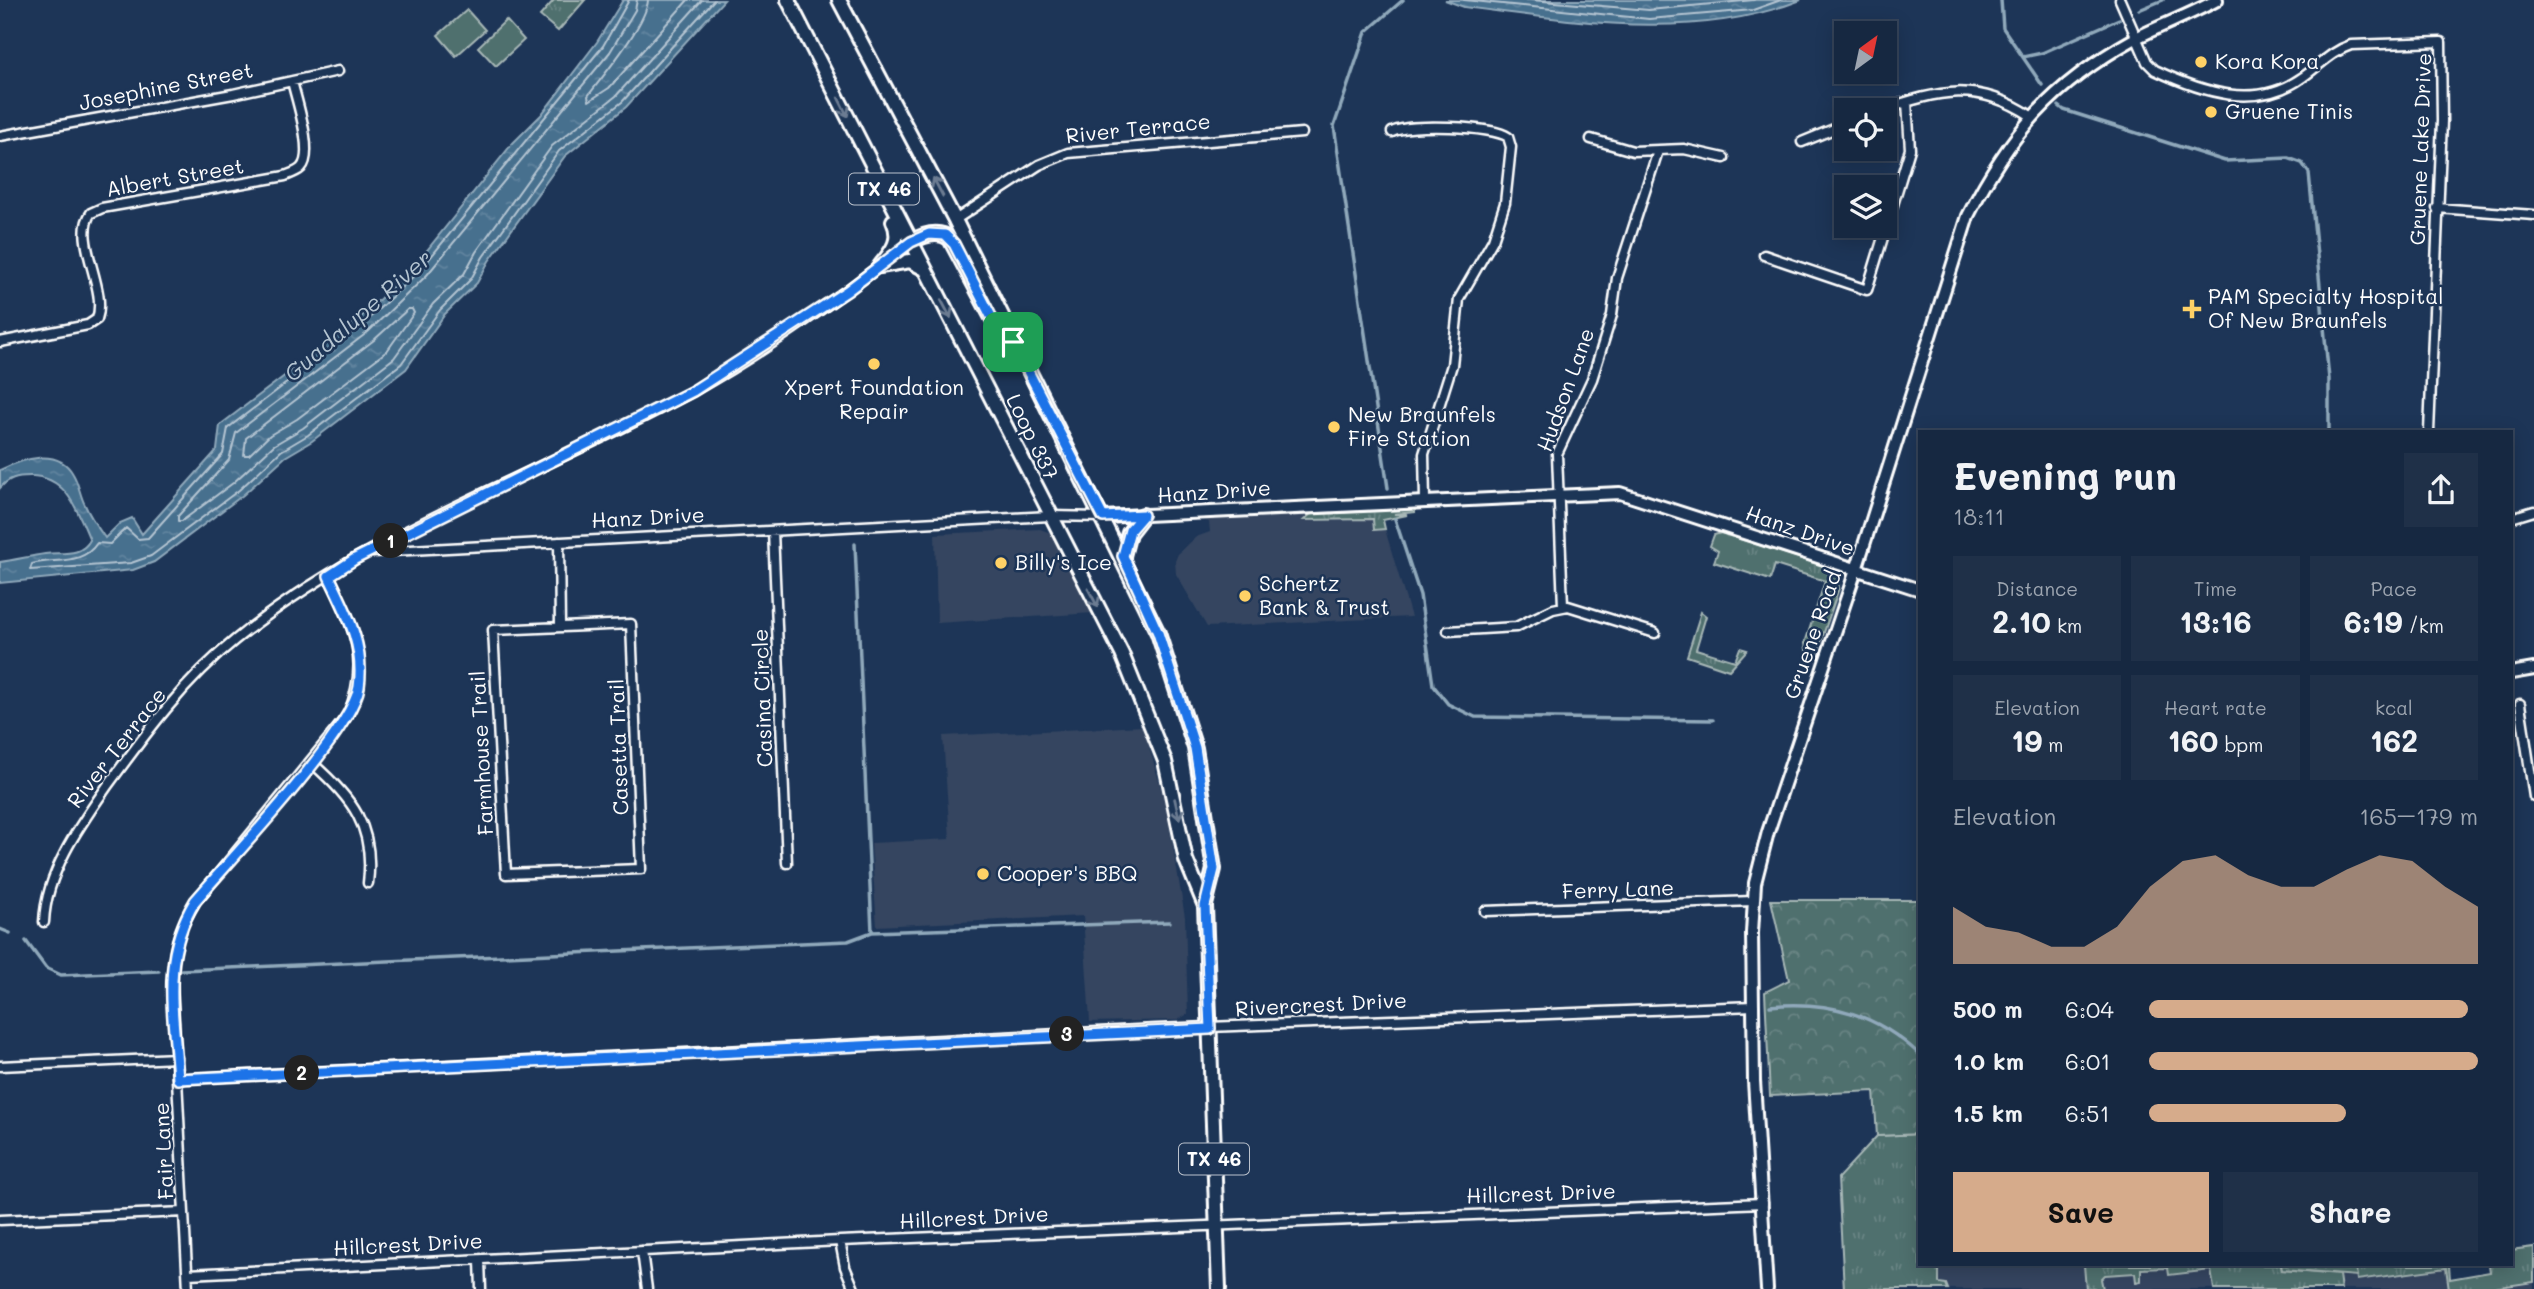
<!DOCTYPE html>
<html lang="en">
<head>
<meta charset="utf-8">
<style>
	:root { --surface:#162841; --page:#1f3048; --text:#f1f3f6; --muted:#9ea6b1; --line:#35445a; --accent:#d6ab8b }
	body { margin:0; font-family:Mali,sans-serif; background:var(--page); color:var(--text); height:100vh; display:flex; flex-direction:column; font-size:26px; white-space:nowrap }
	* { box-sizing:border-box; margin:0 }
	p { font-size:23px; color:var(--muted) }
	.icon { flex:none; width:38px; height:38px; fill:none; stroke:currentColor; stroke-width:2; stroke-linecap:round; stroke-linejoin:round }
	.map { position:relative; flex:1; overflow:hidden }
	.drawer { position:absolute; left:1918px; top:430px; width:595px; height:836px; display:flex; flex-direction:column; background:var(--surface); border-radius:0px; box-shadow:0 4px 18px #0003,0 0 0 2px var(--line) }
	.drawer>* { flex:none }
	.needle { width:46px; rotate:33deg }
	.buttons { position:absolute; left:1834px; top:21px; display:grid; gap:14px }
	.buttons a { display:grid; place-items:center; width:63px; height:63px; border-radius:0px; background:var(--surface); box-shadow:0 4px 18px #0003,0 0 0 2px var(--line); font-size:35px }
	.pin { position:absolute; display:grid; place-items:center; width:60px; height:60px; color:#fff; margin:-30px; border-radius:14px; box-shadow:0 4px 10px #0006 }
	.km { position:absolute; width:35px; height:35px; margin:-18px; border-radius:50%; background:#222; color:#fff; font-size:19px; line-height:35px; text-align:center }
	.round { display:grid; place-items:center; flex:none; width:74px; height:74px; border-radius:0px; background:var(--page) }
	.headline { display:flex; align-items:center; justify-content:space-between; height:119px; padding:0 35px }
	h1 { font-size:38px; font-weight:700; line-height:52px }
	.figures { display:grid; grid-template-columns:repeat(3,1fr); gap:10px; height:119px; padding:7px 35px }
	.figures div { display:grid; align-content:center; border-radius:0px; background:var(--page); text-align:center }
	.figures b { font-size:30px; font-weight:700 }
	.figures small { font-size:19px; font-weight:400 }
	.figures p { font-size:19px }
	.chart { height:196px; padding:14px 35px }
	.chart p { display:flex; justify-content:space-between }
	.chart svg { width:100%; height:126px; margin-top:7px; fill:var(--accent); opacity:.7 }
	.primary-button { display:flex; gap:14px; margin-top:auto; padding:14px 35px }
	.primary-button a { flex:1; height:80px; border-radius:0px; background:var(--accent); color:#111; font-size:28px; font-weight:700; line-height:80px; text-align:center }
	.primary-button a+a { background:var(--page); color:var(--text) }
	ul { padding:0 35px; list-style:none; font-size:23px }
	li { display:grid; grid-template-columns:112px 84px 1fr; align-items:center; height:52px }
	li i { height:18px; border-radius:9px; background:var(--accent) }
	.map>svg:first-child { display:block }
</style>
</head>
<body>
<div class="map">
<svg width="2534" height="1289" viewBox="0 0 2534 1289">
	<defs>
		<pattern id="grass-tufts" width="24" height="20" patternUnits="userSpaceOnUse" patternTransform="scale(1.75)"><rect width="24" height="20" fill="#4f6f6e"/><path d="M3 7l-1-3M5 7V3M7 7l1-3M15 17l-1-3M17 17v-4M19 17l1-3" fill="none" stroke="#698584"/></pattern>
		<pattern id="forest-crowns" width="20" height="18" patternUnits="userSpaceOnUse" patternTransform="scale(1.75)"><rect width="20" height="18" fill="#4f6f6e"/><path d="M2 6a3 3 0 1 1 6 0M12 15a3 3 0 1 1 6 0" fill="none" stroke="#698584"/></pattern>
		<pattern id="water-ripples" width="26" height="14" patternUnits="userSpaceOnUse" patternTransform="scale(1.75)"><rect width="26" height="14" fill="#466f8e"/><path d="M2 4q2-2 4 0t4 0M15 11q2-2 4 0t4 0" fill="none" stroke="#62859f"/></pattern>
	</defs>
	<rect width="100%" height="100%" fill="#1d3557"/>
	<filter id="ink" filterUnits="userSpaceOnUse"><feTurbulence type="fractalNoise" baseFrequency=".0143" numOctaves="2"/><feDisplacementMap in="SourceGraphic" scale="14" xChannelSelector="R" yChannelSelector="G"/><feConvolveMatrix kernelMatrix="1 2 1 2 8 2 1 2 1" color-interpolation-filters="sRGB"/></filter>
	<g filter="url(#ink)">
		<path fill="#344560" d="M1379,509L1411,617L1207,627L1176,574L1175,561L1178,554L1196,537L1210,532L1209,522L1198,519Z
			M1040,529L1051,533L1093,613L937,623L935,534Z
			M1143,726L1166,805L1185,917L1188,1014L1178,1020L1090,1022L1083,916L877,926L871,843L950,839L943,736Z
			M2534,1247V1289H1934V1265H2281L2282,1270L2356,1276L2355,1265H2449L2450,1279L2490,1272L2489,1265H2511V1250Z"/>
		<path fill="url(#grass-tufts)" stroke="#a7b7b6" stroke-width="2" d="M554,0H585L558,31L540,16Z
			M1415,507V512L1394,514L1407,515L1383,520L1385,529L1374,530L1373,519L1304,520L1313,512Z
			M1721,533L1824,566L1837,575L1839,588L1815,659L1807,655L1805,643L1825,581L1775,565L1770,580L1714,562L1718,551L1710,546L1714,535Z
			M1701,612L1706,616L1696,649L1735,661L1740,648L1747,650L1729,670L1687,656Z
			M1920,1134V1265H1939V1283L1946,1284L1948,1289H1844L1838,1178L1877,1136Z
			M2534,1247V1282L2486,1289H2449L2446,1268L2357,1280L2355,1265H2449L2450,1279L2490,1272L2489,1265H2511V1250Z
			M2084,1265H2281L2282,1270L2339,1275L2341,1289H2214L2211,1270L2169,1275L2168,1268L2141,1269V1281L2136,1282L2135,1273L2105,1275L2101,1279L2103,1289H2086Z"/>
		<path fill="url(#forest-crowns)" stroke="#a7b7b6" stroke-width="2" d="M1771,900H1920V1134L1877,1136L1874,1091L1770,1096L1765,992L1789,980Z
			M2281,1265H2355L2357,1276L2282,1270Z"/>
		<path fill="#4f6f6e" stroke="#a7b7b6" stroke-width="2" d="M467,10L485,30L456,56L438,35Z
			M506,20L524,40L496,66L478,47Z"/>
		<path fill="url(#water-ripples)" stroke="#90a9bb" stroke-width="2" d="M623,0H724L626,107L565,156L489,261L477,283L445,314L406,369L312,441L285,457L243,495L154,562L133,570L0,583V562C15,560 30,556 45,554C62,552 81,557 90,540C77,510 67,476 30,476C16,476 9,478 0,488V470C22,459 58,447 73,474C79,484 80,496 85,505C90,517 98,528 105,538L120,523L132,518L142,534L217,450L220,425L358,320L416,264L512,144L541,115L597,42Z
			M1445,0H1801C1694,42 1575,21 1464,7Z"/>
		<g fill="none" stroke-linecap="round" stroke-linejoin="round">
			<path stroke="#b5c5d2" stroke-width="2" d="M629,0L603,46L421,269L362,325L228,428L223,454L148,538L138,539L126,528L110,544L97,543C82,566 55,558 32,564L30,570L131,563L151,556L239,490L281,451L308,435L401,364L440,310L471,279L483,257L559,151L622,102L714,0
				M637,0L635,10L610,52L427,275L368,332L236,433L229,460L178,516V521H182L233,483L274,445L303,428L394,358L433,304L464,274L476,252L552,146L616,96L702,0
				M648,0C647,23 603,76 588,96L589,101L609,88L688,0
				M1464,0L1649,19L1753,10L1781,0
				M1531,0L1649,10L1754,0
				M408,309H412L414,313L387,351L297,419L270,435L249,455H244L246,438L374,340Z"/>
			<path stroke="#90a9bb" stroke-width="3.5" d="M2001,0L2003,28L2042,85
				M2139,10L2163,0
				M2023,57L2042,53L2119,19
				M2059,106L2064,110L2225,161L2288,158L2302,163L2309,173L2329,379V432
				M1388,488L1334,126L1366,32L1403,0
				M1395,519L1420,595L1433,685L1448,704L1475,717L1713,720
				M0,929L10,933
				M872,932L1169,922
				M26,941L46,968L61,975L159,971
				M181,970L848,941L872,932L855,544
				M1770,1006C1828,1000 1877,1014 1920,1055"/>
			<g stroke="#fff" stroke-width="13">
				<path id="minor" d="M2120,0L2147,62L2155,70C2202,92 2256,111 2303,77C2319,66 2332,51 2351,45L2441,42L2442,121L2429,432
					M1882,110C1939,90 1978,81 2031,116
					M1392,132C1408,123 1493,126 1508,137L1511,147L1505,203L1493,240L1459,299L1452,365L1424,454L1425,500
					M0,136L233,94L338,71
					M1591,139L1633,151L1684,149L1724,158
					M1802,142L1846,124
					M2437,208L2534,215
					M955,220L1039,165L1068,153L1302,133
					M1764,255L1867,290L1910,149L1907,102
					M0,342L88,325L97,319C108,288 72,239 91,213L102,208L285,176C290,174 297,172 301,168C315,154 296,99 292,81
					M2511,518L2534,511
					M773,531L787,863
					M559,542L560,626
					M373,552L1050,516L1103,517
					M1563,606L1557,454L1592,379L1612,315L1617,278L1658,151
					M631,624L641,869L506,874L493,630Z
					M1448,631L1516,627L1553,609L1568,606L1655,633
					M2520,704L2534,797
					M312,763C352,798 375,827 368,883
					M1485,911L1753,901
					M44,922C46,872 80,825 108,785C146,733 185,680 235,640C371,529 543,474 695,390C771,348 842,295 911,242
					M0,1066L177,1058
					M178,1079L1156,1029L1754,1006
					M0,1220L184,1212
					M840,1241L845,1267L854,1289
					M642,1251L647,1289
					M480,1260L481,1289
					M188,1274L840,1241L1763,1203
					M188,1289L172,984C173,951 178,929 196,901L348,715C371,658 353,627 329,576"/>
			</g>
			<g stroke="#fff" stroke-width="16">
				<path id="tertiary" d="M1103,517L1620,493L1920,590
					M2511,673L2534,669
					M1767,1289L1754,1081L1752,933L1755,883L1768,832L1856,570L1968,216C2009,134 2053,84 2134,39C2161,25 2190,15 2217,0"/>
			</g>
			<g stroke="#fff" stroke-width="18">
				<path id="primary" d="M788,0L1122,654L1165,761L1186,860L1205,906L1219,1289
					M839,0L955,220L1158,633L1195,748L1214,869L1205,905
					M911,242C923,235 938,229 950,239L998,329
					M880,266C892,251 902,240 893,221
					M880,266L910,261L923,268
					M1123,556L1129,533L1143,515"/>
			</g>
			<use href="#minor" stroke="#1d3557" stroke-width="8"/>
			<use href="#tertiary" stroke="#1d3557" stroke-width="10"/>
			<use href="#primary" stroke="#1d3557" stroke-width="12"/>
		</g>
		<defs><path id="oneway-shaft" d="M-6 0H5M1.5-3L5.5 0L1.5 3" fill="none" stroke-width="1.6" stroke-linecap="round" stroke-linejoin="round" transform="scale(1.75)"/></defs>
		<g stroke="#6c7c92">
			<use href="#oneway-shaft" transform="translate(843 107) rotate(63)"/>
			<use href="#oneway-shaft" transform="translate(938 187) rotate(-118)"/>
			<use href="#oneway-shaft" transform="translate(946 309) rotate(62)"/>
			<use href="#oneway-shaft" transform="translate(1093 598) rotate(62)"/>
			<use href="#oneway-shaft" transform="translate(1177 809) rotate(77)"/>
		</g>
	</g>
	<g fill="none" stroke-linecap="round" stroke-linejoin="round" filter="url(#ink)">
		<g stroke="#fff" stroke-width="14">
			<path id="route" d="M929,234L945,235L954,244L997,328L1013,342L1103,517L1143,515L1130,530L1123,556L1158,633L1195,748L1214,869L1205,906L1210,1029L178,1079C174,1014 160,959 195,901C231,859 352,732 359,687C365,645 346,612 329,576L355,559L693,391L847,291L911,242Z"/>
		</g>
		<use href="#route" stroke="#1a73e8" stroke-width="9"/>
	</g>
	<g fill="#ffd166" stroke="#1d3557" stroke-width="2.5">
		<circle cx="2201" cy="62" r="7"/>
		<circle cx="2211" cy="112" r="7"/>
		<path d="M2188.5 298.5h7v7h7v7h-7v7h-7v-7h-7v-7h7z"/>
		<circle cx="874" cy="364" r="7"/>
		<circle cx="1334" cy="427" r="7"/>
		<circle cx="1001" cy="563" r="7"/>
		<circle cx="1245" cy="596" r="7"/>
		<circle cx="983" cy="874" r="7"/>
	</g>
	<g text-anchor="middle" stroke-width="5" stroke-linejoin="round" paint-order="stroke">
		<g fill="#1d3557" stroke="#bbc2cd" stroke-width="2">
			<rect x="849" y="173.5" width="70" height="31" rx="5"/>
			<rect x="1179" y="1143.5" width="70" height="31" rx="5"/>
		</g>
		<g font-size="19" font-weight="bold" fill="#fff">
			<text x="884" y="196">TX 46</text>
			<text x="1214" y="1166">TX 46</text>
		</g>
		<g font-size="21" fill="#fff" stroke="#1d3557" text-anchor="start">
			<text x="2215" y="69">Kora Kora</text>
			<text x="2225" y="119">Gruene Tinis</text>
			<text x="2208" y="304">PAM Specialty Hospital<tspan x="2208" dy="24">Of New Braunfels</tspan></text>
			<text x="874" y="395" text-anchor="middle">Xpert Foundation<tspan x="874" dy="24">Repair</tspan></text>
			<text x="1348" y="422">New Braunfels<tspan x="1348" dy="24">Fire Station</tspan></text>
			<text x="1015" y="570">Billy's Ice</text>
			<text x="1259" y="591">Schertz<tspan x="1259" dy="24">Bank &amp; Trust</tspan></text>
			<text x="997" y="881">Cooper's BBQ</text>
		</g>
		<g font-size="21" fill="#fff" stroke="#1d3557">
			<text transform="translate(166 87) rotate(-11)" y="7">Josephine Street</text>
			<text transform="translate(1138 129) rotate(-6)" y="7">River Terrace</text>
			<text transform="translate(2421 149) rotate(-88)" y="7">Gruene Lake Drive</text>
			<text transform="translate(175 178) rotate(-10)" y="7">Albert Street</text>
			<text transform="translate(1566 390) rotate(-70)" y="7">Hudson Lane</text>
			<text transform="translate(1032 437) rotate(64)" y="7">Loop 337</text>
			<text transform="translate(1214 492) rotate(-4)" y="7">Hanz Drive</text>
			<text transform="translate(648 518) rotate(-3)" y="7">Hanz Drive</text>
			<text transform="translate(1800 531) rotate(19)" y="7">Hanz Drive</text>
			<text transform="translate(1813 635) rotate(-71)" y="7">Gruene Road</text>
			<text transform="translate(763 698) rotate(-92)" y="7">Casina Circle</text>
			<text transform="translate(619 747) rotate(-92)" y="7">Casetta Trail</text>
			<text transform="translate(117 748) rotate(-52)" y="7">River Terrace</text>
			<text transform="translate(482 753) rotate(-93)" y="7">Farmhouse Trail</text>
			<text transform="translate(1618 890) rotate(-2)" y="7">Ferry Lane</text>
			<text transform="translate(1321 1005) rotate(-3)" y="7">Rivercrest Drive</text>
			<text transform="translate(164 1151) rotate(-93)" y="7">Fair Lane</text>
			<text transform="translate(1541 1194) rotate(-2)" y="7">Hillcrest Drive</text>
			<text transform="translate(974 1218) rotate(-3)" y="7">Hillcrest Drive</text>
			<text transform="translate(408 1245) rotate(-3)" y="7">Hillcrest Drive</text>
		</g>
		<g font-size="23" font-style="italic" fill="#b5c5d2" stroke="#1d3557">
			<text transform="translate(358 316) rotate(-41)" y="8">Guadalupe River</text>
		</g>
	</g>
</svg>
<div class="buttons">
<a><svg class="needle" viewBox="-14 -14 28 28"><path d="M0-13l5 13h-10z" fill="#e53935"/><path d="M0 13l5-13h-10z" fill="#9ea6b1"/></svg></a>
<a><svg class="icon" aria-label="locate" viewBox="0 0 24 24"><circle cx="12" cy="12" r="6"/><path d="M12 2v4M12 18v4M2 12h4M18 12h4"/></svg></a>
<a><svg class="icon" aria-label="layers" viewBox="0 0 24 24"><path d="M12 4l9 5-9 5-9-5zM3 14l9 5 9-5"/></svg></a>
</div>
<div class="pin" style="left:1013px;top:342px;background:#1e9e55"><svg class="icon" aria-label="arrive" viewBox="0 0 24 24"><path d="M6 21V4h12l-3 4 3 4H6"/></svg></div>
<b class="km" style="left:391px;top:541px">1</b>
<b class="km" style="left:302px;top:1073px">2</b>
<b class="km" style="left:1067px;top:1034px">3</b>
<section class="drawer">
<div class="headline"><div><h1>Evening run</h1><p>18:11</p></div><a class="round"><svg class="icon" aria-label="share" viewBox="0 0 24 24"><path d="M12 15V3M7 8l5-5 5 5M5 13v7h14v-7"/></svg></a></div>
<div class="figures">
<div><p>Distance</p><b>2.10<small> km</small></b></div>
<div><p>Time</p><b>13:16</b></div>
<div><p>Pace</p><b>6:19<small> /km</small></b></div>
</div>
<div class="figures">
<div><p>Elevation</p><b>19<small> m</small></b></div>
<div><p>Heart rate</p><b>160<small> bpm</small></b></div>
<div><p>kcal</p><b>162</b></div>
</div>
<div class="chart"><p><span>Elevation</span>165–179 m</p>
<svg viewBox="0 0 160 44" preserveAspectRatio="none"><path d="M0 44V24L10 31L20 33L30 38L40 38L50 31L60 17L70 8L80 6L90 13L100 17L110 17L120 11L130 6L140 8L150 17L160 24V44z"/></svg>
</div>
<ul>
<li><b>500 m</b>6:04<i style="width:97%"></i></li>
<li><b>1.0 km</b>6:01<i style="width:100%"></i></li>
<li><b>1.5 km</b>6:51<i style="width:60%"></i></li>
</ul>
<div class="primary-button"><a>Save</a><a>Share</a></div>
</section>
</div>
</body>
</html>
